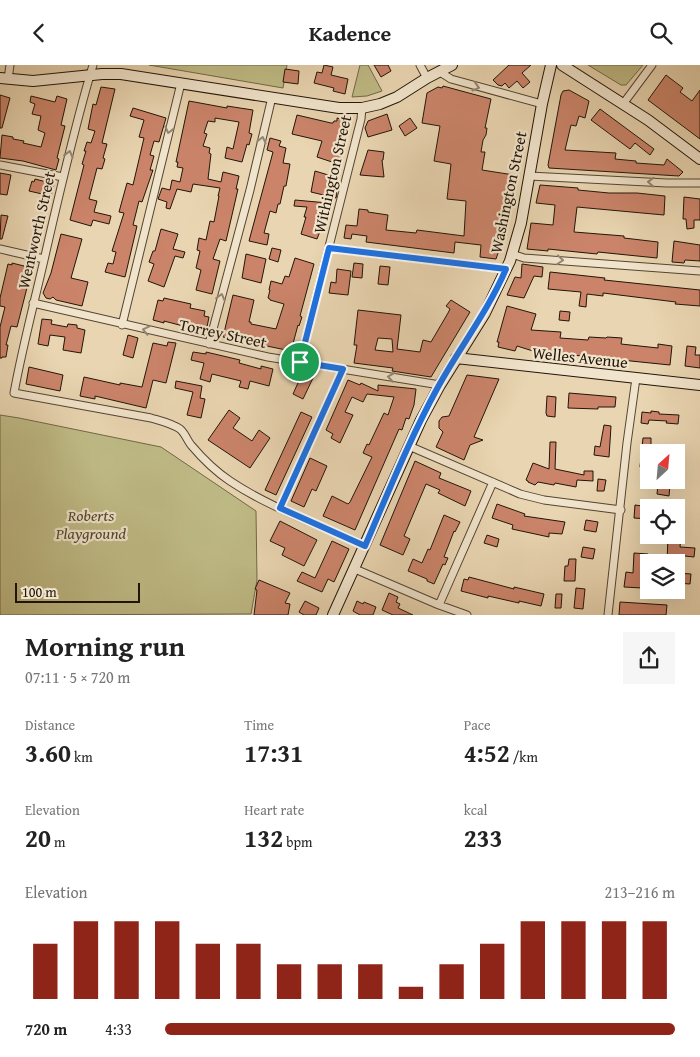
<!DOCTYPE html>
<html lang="en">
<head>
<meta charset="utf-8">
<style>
	:root { --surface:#fff; --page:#f6f6f6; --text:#222; --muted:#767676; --accent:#8f2418 }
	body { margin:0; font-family:"Gentium Book Plus",serif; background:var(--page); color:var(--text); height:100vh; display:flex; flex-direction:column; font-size:19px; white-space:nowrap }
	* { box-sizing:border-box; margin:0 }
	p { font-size:16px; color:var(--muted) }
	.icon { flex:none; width:28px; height:28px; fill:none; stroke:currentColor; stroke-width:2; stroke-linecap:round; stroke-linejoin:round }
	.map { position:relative; height:550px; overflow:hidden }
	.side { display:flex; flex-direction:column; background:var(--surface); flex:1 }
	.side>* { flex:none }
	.needle { width:32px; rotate:26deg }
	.fabs { position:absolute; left:640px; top:379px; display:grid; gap:10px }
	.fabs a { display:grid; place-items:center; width:45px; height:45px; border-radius:0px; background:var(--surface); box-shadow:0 5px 20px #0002; font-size:25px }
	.scale { position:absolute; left:15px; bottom:12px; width:125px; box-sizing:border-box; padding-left:5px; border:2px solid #211508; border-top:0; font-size:14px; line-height:18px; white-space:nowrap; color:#211508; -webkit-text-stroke:4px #f1e4cc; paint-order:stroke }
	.pin { position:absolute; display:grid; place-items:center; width:42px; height:42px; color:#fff; margin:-21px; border:2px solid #fff; border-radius:50%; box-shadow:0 1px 5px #0007 }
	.round { display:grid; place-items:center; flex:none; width:52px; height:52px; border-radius:0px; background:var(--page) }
	.head { display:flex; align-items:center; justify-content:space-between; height:85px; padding:0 25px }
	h1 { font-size:28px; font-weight:800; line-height:38px }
	.stats { display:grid; grid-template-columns:repeat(3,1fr); gap:8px; height:85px; padding:5px 25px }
	.stats div { display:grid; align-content:center }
	.stats b { font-size:25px; font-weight:800 }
	.stats small { font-size:14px; font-weight:400 }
	.stats p { font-size:14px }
	.chart { height:140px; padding:10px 25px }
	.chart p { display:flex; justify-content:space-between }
	.chart svg { width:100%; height:90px; margin-top:5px; stroke:var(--accent); stroke-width:6 }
	ul { padding:0 25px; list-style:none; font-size:16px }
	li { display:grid; grid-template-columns:80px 60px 1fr; align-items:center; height:38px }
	li i { height:12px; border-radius:6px; background:var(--accent) }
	header { display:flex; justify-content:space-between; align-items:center; height:65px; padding:0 25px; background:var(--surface); font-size:22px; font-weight:800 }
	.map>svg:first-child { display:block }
</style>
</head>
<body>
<header><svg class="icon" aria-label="back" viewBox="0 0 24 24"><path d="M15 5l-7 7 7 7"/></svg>Kadence<svg class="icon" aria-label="search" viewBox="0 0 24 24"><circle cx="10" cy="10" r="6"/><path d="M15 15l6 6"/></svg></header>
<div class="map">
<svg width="700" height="550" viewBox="0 0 700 550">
	<rect width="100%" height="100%" fill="#e9d5b1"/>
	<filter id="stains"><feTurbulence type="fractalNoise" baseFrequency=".004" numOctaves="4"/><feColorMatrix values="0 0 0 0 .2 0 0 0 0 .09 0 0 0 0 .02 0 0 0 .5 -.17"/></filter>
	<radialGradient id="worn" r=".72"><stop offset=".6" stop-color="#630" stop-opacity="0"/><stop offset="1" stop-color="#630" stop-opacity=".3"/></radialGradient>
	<path fill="#bfbb86" stroke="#706847" d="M149,0H287L283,23Z
		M360,0H368L382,26L367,31L352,32Z
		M588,0H643L626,20H621Z
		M0,350L19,353L161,382L256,446L257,515L251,549L0,550Z"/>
	<path fill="#cb846a" stroke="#211508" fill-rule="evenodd" d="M324,0L333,2L331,10L348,14L345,29L333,26L334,23L314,18L317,7L322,8Z
		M374,0H388L391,6L381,12Z
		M509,0H531L522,8L530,17L523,23L517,16L509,23L505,18L502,21L498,20L493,15Z
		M285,4L299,6L298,19L283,17Z
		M666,10L683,23L680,27L692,36L700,25V74L648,35Z
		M443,21L491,34L485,63H487L486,70L483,75L481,87H485L482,105L514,110L508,159L496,194L480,192L481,180L455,177L454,188L366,177L367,171L352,169L351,174L344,173L346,160L357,161L359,144L368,145V147L388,150L386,165L416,168L417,165L464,171L466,136L447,134L451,99L434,96L440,61L422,58L427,28L438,22L442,23Z
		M101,22L115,24L102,78L107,79L103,93L105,94L102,104L97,103L89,134L97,136L94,147L111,151L109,159L93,155L91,161L70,155L84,100L82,99L86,86H84L87,77L91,78L95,66L88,64L93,39L96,40Z
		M569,25L589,36L585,53L579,51L576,61L571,60L565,85L616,88L615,94L636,96V98L664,100L667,94L683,107L679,111L549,103L548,100L561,30L563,26Z
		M0,30L10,33L2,63H0Z
		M31,31L55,37L57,31L67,34L61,60L65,61L57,93L59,94L56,105L23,96L0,93L2,70L13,72V74L24,76L23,78L41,82L45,68L38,65L41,51L32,49L35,39L30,37Z
		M189,36L227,43V41L253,45L249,68L252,69L249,80L247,79L242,97L225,93L227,82L233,84L239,57L215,53V57L208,56L204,68L207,69L203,81L210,83L209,88L211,89L208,114L221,117L223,107L239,111L236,124H238L226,176L220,174L213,194L220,196L212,229L196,225L201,205L196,203L200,186L197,185L199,173L206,175L210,156L214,157L219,131H218L220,123L193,119L191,127L177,124L170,144L166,143L167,137L158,134L162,123L170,125L172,115L180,117L183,103L177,102L178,97H176Z
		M133,43L166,53L159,77L154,76L150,90L154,91L150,105H153L142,137L139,136L133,160L137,161L125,212L105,207L108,198L113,199L116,187L112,186L124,148L119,147L122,136L127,118L133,120L144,73L139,72L144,55L130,51Z
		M600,44L654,84L650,90L635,78L630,84L591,55Z
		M387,49L392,65L368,72L365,63L368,56Z
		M297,50L331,58H333L334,56H337V53L348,56L346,65L342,64L336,88L342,89L338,99L317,92L322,76L292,69Z
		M410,53L417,63L405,71L399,61Z
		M270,73L281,76L279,81L286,83L283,98L290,99L286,121H284L280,139H278L276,148L270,146L264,168L269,169L267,180L249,176L273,87L267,85Z
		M368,85L384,87L383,95H382L384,112L360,110Z
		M315,106L335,112L330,125L337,128L336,133L311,127Z
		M0,108L11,110L7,130L0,129Z
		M35,114L54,119L51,131L29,126L32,116L34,117Z
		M540,120L578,123V125L609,128H637L665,131L664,150L577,142L574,167L624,171V173L658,177L657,193L598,187L597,189L548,184V186L527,184L531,158L553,160L555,140L536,138Z
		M684,132L700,134V155H694V163L687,164L686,154H683Z
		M295,135L328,138L326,145L328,146L317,174L301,169L306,152H304L307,142L294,141Z
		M1,150L8,151L2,174H0Z
		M161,164L178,169L173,184L185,187L183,193L175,191L164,222L148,216L154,199L149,197L153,186H155Z
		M61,169L82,174L71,213L88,217L82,241L56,235L53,232L50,234L46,233L43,228L51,208Z
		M674,176L700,180V196L685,195L684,198L672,197Z
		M272,183L281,185L278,197L269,194Z
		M246,189L266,194L261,218L242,213Z
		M295,193L314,199L300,251L302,252L299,261L298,260L291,286L223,272L233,230L254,235L249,257H251V259L276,264L284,239L270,235V234L268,233L270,225H269L271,216L282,219L285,211L289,212Z
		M12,198L32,203L17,262L11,261L6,280H8L6,292H2V293H0V262L5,242L0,241V233L8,199L12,200Z
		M354,198L363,199L362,213L352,212Z
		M522,199L543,202L542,212L534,211L524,233L507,230L515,212L521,213Z
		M380,201L390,202L388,220L378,219Z
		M337,204L351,206L348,230L329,228L331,217L336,218Z
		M550,207L605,213L604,215L700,225V241L675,239L676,237L603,228V231L587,229L586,242L579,241L581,227L548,224Z
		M164,233L191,239L190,243L205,246L204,251L209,252L206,267L164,256V258L153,255L158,235L163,236Z
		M451,235L470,247L431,312L392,306L393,303L354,298L357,280H354L358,245L401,250L397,284L420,287L423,275L431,277L448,248L450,244L446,241ZM378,273L392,274L393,287L375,285Z
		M507,241L536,249L531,265L561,267L560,273L588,275L589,272L606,273L607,272L622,273L621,279L658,283V279L672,281L670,300L533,286L517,281L515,286L498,282L499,277H497Z
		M560,246L570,247L569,256L559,255Z
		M42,254L52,255L51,259L67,262L68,259L77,260V263L85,265L81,288L63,285L65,272L50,270L48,281L38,279Z
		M128,270L138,273L133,293L123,290Z
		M168,277L176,278L166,318L153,315L146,343L95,331V334L80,331L84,312L120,320V318L142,322L153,278L167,281Z
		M687,281L696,282L695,290H700V303L685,301Z
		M193,287L206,289V287L240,295L239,298L261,304V301L273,304L269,321L250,316L248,324L239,322L241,316L212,309L210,317L200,314L204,298L191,295Z
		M29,302L63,310L60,326L26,319Z
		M302,309L313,313L303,334L293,329Z
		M467,310L499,314L474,372L483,375L470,380L464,395L436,382L443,367L439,363V356L442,352L449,351Z
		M348,315L360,320L361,318L378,326V320L416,324L414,340L409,354L406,353L402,365L399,364L355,465L323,451L332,431L348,439L350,437L372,392L363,388L367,379L369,380L384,348L388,350L394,332L367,329L363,337L352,332L345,347L353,350L340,378L331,373L333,369L326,365Z
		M176,316L202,321L200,333L205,334L201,353L187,350L193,327L175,323Z
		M569,328L616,332L615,342H598V344L568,343Z
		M547,331L556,332L555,352L547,351L546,348Z
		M229,345L240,353L233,363L252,376L259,365L270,373L250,403L208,375Z
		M651,346L659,347V349L679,350L678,359L666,358L667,356L649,355L648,359L641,358L642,347L651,348Z
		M301,347L312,352L276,430L265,425Z
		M604,360L611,361L609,392L594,390L595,381L600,382Z
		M643,373H651V383H649L648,403L640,402Z
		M550,377H556L555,404L584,410V406H593V416L577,415L576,422L555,418L554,420L538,417L535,420L528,417V416L526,415L533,398L549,404Z
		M310,393L327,401L316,426L312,424L304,442L291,436Z
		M415,396L441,408L439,413L471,426L465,441L438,428L440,425L426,419L404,471L410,474L403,490L380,480Z
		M598,414L606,415L604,426H597Z
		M658,419L670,420L669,431L657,429Z
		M497,439L525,449L524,451L565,457L562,469L549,468V472L512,464L513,460L492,453Z
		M635,440L649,442V454L634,453Z
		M444,450L460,457L455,467L454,466L444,492L448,493L445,500L443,499L434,519L427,516V514L408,506L413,494L422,498L428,484L430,485Z
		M586,455L598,457L596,467L584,465Z
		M280,456L317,475L304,501L282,490L285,483L270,476Z
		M487,470L499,474L497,482L484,478Z
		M668,470H681L680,482L695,483L694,492L675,490V498H667Z
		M332,476L349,484L334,517L328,514L322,527L297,516L302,507L315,513Z
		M583,482L595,484L593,494L581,492Z
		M634,488L648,489V500L644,499L642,523L624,522L626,507L633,508Z
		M569,494H576L575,516H564L565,501H568Z
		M678,508L691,509L690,519L677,518Z
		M469,512L514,524V522L544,529L541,541L519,536V538L488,531V533L461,526L464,514L468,515Z
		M259,515L290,528L285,538L290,539L288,550H254L257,525L255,524Z
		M576,523L585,524L583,544L574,543Z
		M389,528L398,532L396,537L400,539L398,543L413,550H393L382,545Z
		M556,529H562L561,543H555Z
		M305,536L319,543L316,550H304L299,547Z
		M357,536L363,539L364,537L376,542L373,550H360L353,546Z
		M620,537L667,540L666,550H619Z"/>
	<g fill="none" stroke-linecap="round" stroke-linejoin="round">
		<g stroke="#534532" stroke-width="9">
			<path id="street" d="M93,0C75,60 61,121 47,182C36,231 23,279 14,328L151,353C161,356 171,358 180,364C185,368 187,375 191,380C202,393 215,406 230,416C270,443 321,460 365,481
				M420,0L427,13
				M440,7L451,14L542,39
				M8,14L10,0
				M623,39L652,0
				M0,100L63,112
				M529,111L667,118H700
				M329,183L506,204
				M0,184L44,194
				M512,189L524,193L700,206
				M33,238L268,292L440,320
				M122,260L181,18
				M209,279L250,125L272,32
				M300,297L361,54L362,43
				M409,381L520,429L544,435L621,445
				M280,443L343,304
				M355,504L439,540L467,550
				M439,540L493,417
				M608,550L627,378L636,313"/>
		</g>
		<g stroke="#211508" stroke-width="12">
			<path id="secondary" d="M562,0L648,55L700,94
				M0,13L33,16L102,9H121L339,43H362L380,39L397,32L427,13L452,0
				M456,293L700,320
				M333,550L421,355L440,320L485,248L510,196L521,158L542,39L551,0"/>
		</g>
		<use href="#street" stroke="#f1e4cc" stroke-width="7"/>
		<use href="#secondary" stroke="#f1e4cc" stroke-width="10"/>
	</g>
	<defs><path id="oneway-chevron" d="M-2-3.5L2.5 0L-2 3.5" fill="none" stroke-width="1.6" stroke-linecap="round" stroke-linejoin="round" transform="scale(1.25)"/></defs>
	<g stroke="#938774">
		<use href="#oneway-chevron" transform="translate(476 22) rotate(17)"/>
		<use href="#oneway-chevron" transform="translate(169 65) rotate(104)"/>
		<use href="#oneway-chevron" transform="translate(262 75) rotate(-77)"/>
		<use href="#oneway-chevron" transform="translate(69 89) rotate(-76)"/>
		<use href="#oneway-chevron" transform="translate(651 117) rotate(-177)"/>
		<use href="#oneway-chevron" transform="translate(560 195) rotate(5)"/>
		<use href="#oneway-chevron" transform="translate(221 232) rotate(-75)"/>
		<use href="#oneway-chevron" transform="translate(146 265) rotate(-167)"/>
		<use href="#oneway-chevron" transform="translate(391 312) rotate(-171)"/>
	</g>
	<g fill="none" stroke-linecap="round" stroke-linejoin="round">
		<g stroke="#fff" stroke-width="10">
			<path id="route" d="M329,183L506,204C488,246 460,282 438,322C410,373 388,428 365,481L280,443L343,304L300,297Z"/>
		</g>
		<use href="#route" stroke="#1a73e8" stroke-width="6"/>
	</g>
	<g text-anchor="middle" stroke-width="4.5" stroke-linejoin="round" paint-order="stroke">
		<g font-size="16" fill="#211508" stroke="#f1e4cc">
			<text transform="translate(332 109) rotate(-77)" y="6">Withington Street</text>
			<text transform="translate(508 127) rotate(-78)" y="6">Washington Street</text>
			<text transform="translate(36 165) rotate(-77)" y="6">Wentworth Street</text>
			<text transform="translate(223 268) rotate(12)" y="6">Torrey Street</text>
			<text transform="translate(580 292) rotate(6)" y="6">Welles Avenue</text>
		</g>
		<g font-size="16" font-style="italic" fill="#50472e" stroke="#f1e4cc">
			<text x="91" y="456">Roberts<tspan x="91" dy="18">Playground</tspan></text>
		</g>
	</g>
	<rect width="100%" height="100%" filter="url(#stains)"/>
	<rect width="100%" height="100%" fill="url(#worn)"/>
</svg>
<div class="fabs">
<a><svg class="needle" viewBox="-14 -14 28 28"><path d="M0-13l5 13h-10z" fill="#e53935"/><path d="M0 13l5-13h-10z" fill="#767676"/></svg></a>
<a><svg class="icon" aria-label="locate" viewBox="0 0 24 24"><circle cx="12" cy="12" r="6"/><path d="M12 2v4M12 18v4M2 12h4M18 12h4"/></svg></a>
<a><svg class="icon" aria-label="layers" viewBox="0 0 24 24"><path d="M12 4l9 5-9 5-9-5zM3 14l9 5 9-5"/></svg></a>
</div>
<div class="scale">100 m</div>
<div class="pin" style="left:300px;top:297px;background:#1e9e55"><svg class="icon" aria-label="arrive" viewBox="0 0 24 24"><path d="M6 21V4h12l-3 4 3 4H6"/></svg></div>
</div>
<section class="side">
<div class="head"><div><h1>Morning run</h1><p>07:11 · 5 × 720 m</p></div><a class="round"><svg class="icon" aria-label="share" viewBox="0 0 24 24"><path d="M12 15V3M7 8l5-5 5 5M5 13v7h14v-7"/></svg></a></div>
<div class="stats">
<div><p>Distance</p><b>3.60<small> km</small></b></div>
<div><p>Time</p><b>17:31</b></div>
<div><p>Pace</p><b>4:52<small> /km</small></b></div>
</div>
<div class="stats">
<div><p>Elevation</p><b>20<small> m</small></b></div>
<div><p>Heart rate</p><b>132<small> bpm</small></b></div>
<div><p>kcal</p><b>233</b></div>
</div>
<div class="chart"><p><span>Elevation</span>213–216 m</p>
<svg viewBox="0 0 160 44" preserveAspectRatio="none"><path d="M5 44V17M15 44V6M25 44V6M35 44V6M45 44V17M55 44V17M65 44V27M75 44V27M85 44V27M95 44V38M105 44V27M115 44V17M125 44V6M135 44V6M145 44V6M155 44V6"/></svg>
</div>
<ul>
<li><b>720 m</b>4:33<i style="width:100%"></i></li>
</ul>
</section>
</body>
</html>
